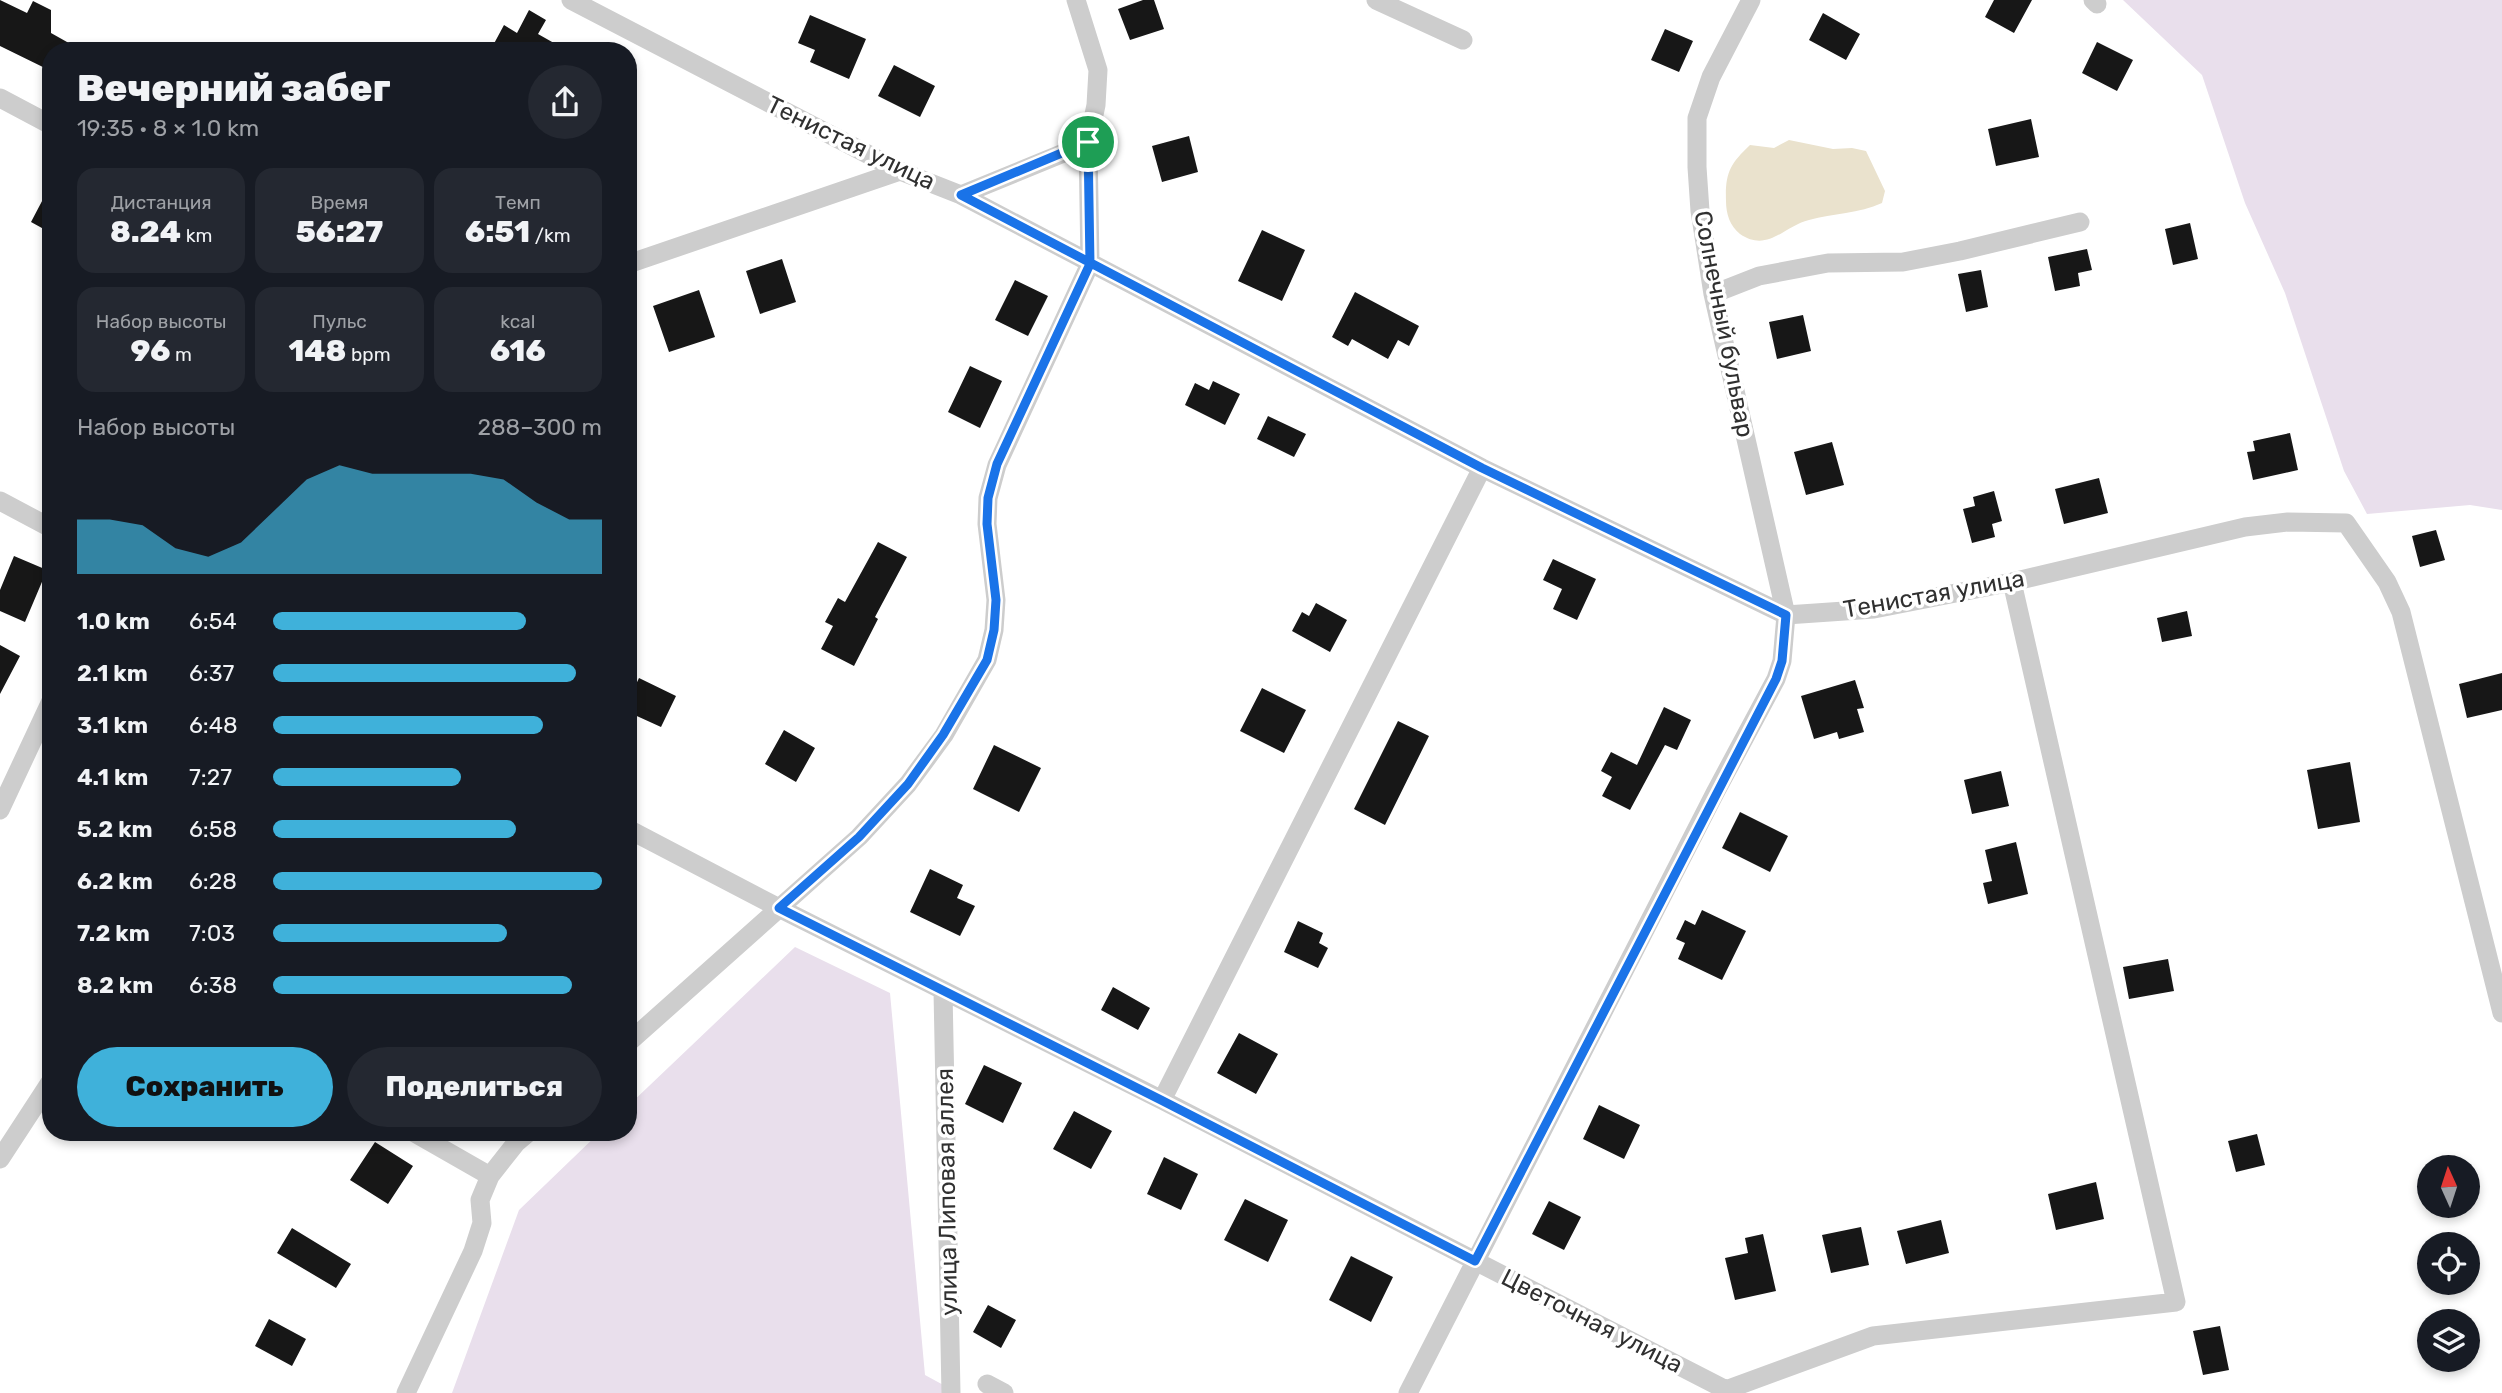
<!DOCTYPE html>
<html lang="ru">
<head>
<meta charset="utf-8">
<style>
	:root { --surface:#171b24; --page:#242831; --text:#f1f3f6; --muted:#9ea1a6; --accent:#3fb1da }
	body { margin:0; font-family:Rubik,sans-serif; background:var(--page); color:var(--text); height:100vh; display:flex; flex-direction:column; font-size:26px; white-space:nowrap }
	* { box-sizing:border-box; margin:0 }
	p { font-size:23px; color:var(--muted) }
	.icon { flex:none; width:38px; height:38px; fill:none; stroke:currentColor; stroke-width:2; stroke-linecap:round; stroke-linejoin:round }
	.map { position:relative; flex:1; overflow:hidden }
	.sheet { position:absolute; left:42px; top:42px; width:595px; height:1099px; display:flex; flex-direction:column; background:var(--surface); border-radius:28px; box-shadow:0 4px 10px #0003 }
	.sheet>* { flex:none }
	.needle { width:46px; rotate:357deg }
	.buttons { position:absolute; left:2417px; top:1155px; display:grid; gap:14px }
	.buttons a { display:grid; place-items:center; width:63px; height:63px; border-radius:50%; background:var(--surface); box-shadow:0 4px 10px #0003; font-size:35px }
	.pin { position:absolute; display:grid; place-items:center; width:60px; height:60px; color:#fff; margin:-30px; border:4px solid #fff; border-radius:50%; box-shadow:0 2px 7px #0007 }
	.round { display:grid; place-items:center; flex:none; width:74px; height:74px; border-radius:37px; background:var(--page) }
	.overview { display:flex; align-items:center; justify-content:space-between; height:119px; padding:0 35px }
	h1 { font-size:38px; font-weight:800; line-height:52px }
	.figures { display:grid; grid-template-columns:repeat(3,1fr); gap:10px; height:119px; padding:7px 35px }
	.figures div { display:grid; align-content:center; border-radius:18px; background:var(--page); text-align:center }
	.figures b { font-size:30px; font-weight:800 }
	.figures small { font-size:19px; font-weight:400 }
	.figures p { font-size:19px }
	.chart { height:196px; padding:14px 35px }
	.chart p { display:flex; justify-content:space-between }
	.chart svg { width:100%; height:126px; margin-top:7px; fill:var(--accent); opacity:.7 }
	.button { display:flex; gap:14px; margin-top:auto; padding:14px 35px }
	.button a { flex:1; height:80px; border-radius:42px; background:var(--accent); color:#111; font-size:28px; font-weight:800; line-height:80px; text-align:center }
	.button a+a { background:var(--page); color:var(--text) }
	ul { padding:0 35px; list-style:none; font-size:23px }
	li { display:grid; grid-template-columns:112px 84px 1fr; align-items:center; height:52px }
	li i { height:18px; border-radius:9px; background:var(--accent) }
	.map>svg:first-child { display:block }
</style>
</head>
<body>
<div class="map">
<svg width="2502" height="1393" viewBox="0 0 2502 1393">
	<rect width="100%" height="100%" fill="#fff"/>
	<path fill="#e9dfec" d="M2123,0H2502V510L2470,505L2367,514L2344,471L2285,293L2245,203L2202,75Z
		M795,947L890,993L925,1375L958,1393H452L519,1210L600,1132H628V1106Z"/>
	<path fill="#eae2cd" d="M1789,140L1833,149L1852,148L1866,151L1885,191L1882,203C1859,214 1833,213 1809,220C1784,226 1768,253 1740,234C1730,226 1726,214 1726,201C1725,173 1730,164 1750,145L1774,148Z"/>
	<path fill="#171717" d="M0,0L27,13L33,1L51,10V33L83,51H51V71L0,46Z
		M1143,0H1154L1164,29L1130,40L1118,9Z
		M1994,0H2032L2014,33L1985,17Z
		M529,10L546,20L538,34L568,51H490L504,25L517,33Z
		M1823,13L1860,34L1846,60L1809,40Z
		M810,15L866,39L849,79L810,62L815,50L798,43Z
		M1665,29L1693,41L1679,72L1651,60Z
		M2097,42L2133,60L2117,91L2082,73Z
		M894,65L935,86L920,117L878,96Z
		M2031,119L2039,157L1996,166L1988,129Z
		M1189,136L1198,172L1162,182L1152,146Z
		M51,184V233L31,222Z
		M2190,223L2198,259L2173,265L2165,229Z
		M1262,230L1305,250L1282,301L1238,281Z
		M2087,249L2092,270L2078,273L2080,286L2055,291L2048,257Z
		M782,259L796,302L760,314L746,271Z
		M1981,270L1988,307L1966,312L1958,274Z
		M1015,280L1048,296L1028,336L995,320Z
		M699,290L715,337L669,352L653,306Z
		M1355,292L1419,326L1409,346L1398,340L1388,359L1352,339L1348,346L1332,337Z
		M1803,315L1811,351L1777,359L1769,322Z
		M970,366L1002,381L980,428L948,412Z
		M1213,381L1240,394L1225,425L1185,405L1195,383L1209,390Z
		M1268,416L1306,434L1294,457L1257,439Z
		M2290,433L2298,470L2253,480L2247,452L2255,451L2253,441Z
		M1832,442L1844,485L1806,495L1794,452Z
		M2099,478L2108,513L2064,524L2055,489Z
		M1994,491L2002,521L1992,524L1995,537L1972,543L1963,509L1975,506L1973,497Z
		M2436,530L2445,560L2420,567L2412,536Z
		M878,542L907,557L875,617L878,619L854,666L821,649L833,626L825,622L838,598L845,602Z
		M14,556L47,570L25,622L0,611V590Z
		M1553,559L1596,579L1577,620L1553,609L1562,589L1543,580Z
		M1316,603L1347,620L1330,652L1292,631L1302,612L1309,616Z
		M2187,611L2192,636L2162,642L2157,618Z
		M0,645L20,656L0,694Z
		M2502,673V710L2467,718L2459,684Z
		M639,678L676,696L661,727L628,712V701Z
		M1855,680L1864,708L1857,709L1864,732L1839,739L1837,732L1814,739L1801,696Z
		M1262,688L1306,710L1284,753L1240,731Z
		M1664,707L1691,720L1677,750L1665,745L1630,810L1602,796L1612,777L1601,771L1611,752L1637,765Z
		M1398,721L1429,736L1385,825L1354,809Z
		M784,730L815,748L796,782L765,764Z
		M994,745L1041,768L1019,812L973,789Z
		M2350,762L2360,822L2318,829L2307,770Z
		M2001,771L2009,806L1972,814L1964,780Z
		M1740,812L1788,836L1770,872L1722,848Z
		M2016,842L2028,894L1988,904L1983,883L1992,881L1985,850Z
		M930,869L963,885L957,898L975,906L960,936L910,912Z
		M1702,910L1746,931L1722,980L1678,959L1685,943L1676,939L1685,920L1695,925Z
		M1298,921L1323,933L1319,943L1328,948L1318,968L1284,952Z
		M2168,959L2174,991L2129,999L2123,967Z
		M1113,987L1150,1008L1138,1030L1101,1010Z
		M1239,1033L1278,1054L1256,1094L1217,1073Z
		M984,1065L1022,1083L1003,1123L965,1104Z
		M1599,1105L1640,1125L1624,1159L1583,1139Z
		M1074,1111L1112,1131L1091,1169L1053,1149Z
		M2257,1134L2265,1165L2236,1172L2228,1141Z
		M375,1142L413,1166L388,1204L350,1180Z
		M1164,1157L1198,1174L1181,1210L1147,1194Z
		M2096,1182L2104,1219L2056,1230L2048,1194Z
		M1245,1199L1288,1220L1268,1262L1224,1240Z
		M1549,1201L1581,1217L1564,1250L1532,1234Z
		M1941,1220L1949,1253L1906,1264L1897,1231Z
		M1861,1227L1869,1265L1831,1273L1822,1235Z
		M292,1228L351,1264L336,1288L277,1253Z
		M1763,1234L1776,1291L1735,1300L1725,1258L1748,1253L1745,1238Z
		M1351,1256L1393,1277L1371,1322L1329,1300Z
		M988,1305L1016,1320L1001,1348L973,1332Z
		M269,1319L306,1339L292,1366L255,1346Z
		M2220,1326L2229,1370L2203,1375L2193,1331Z"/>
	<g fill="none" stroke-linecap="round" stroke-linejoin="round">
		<path stroke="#cdcdcd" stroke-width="19" d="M571,0L900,171L961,195L1482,468L1786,615L1874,609L2012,582L2245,527L2288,522L2346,523L2387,582L2401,612L2502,1013
			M1376,0L1463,40
			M2093,0L2097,4
			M0,98L51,125
			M961,195L1088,143L1096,105L1098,70L1076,0
			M628,264L900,171
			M1713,294L1759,276L1828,263L1903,262L1960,251L2080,222
			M0,501L51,528
			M0,810L51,701
			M628,829L779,908L1162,1100L1732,1393
			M943,991L951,1393
			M628,1043L859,837L908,784L944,735L987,660L994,630L996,600L987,524L988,498L997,465L1090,264L1088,143
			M1162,1100L1482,468
			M413,1132L490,1176
			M0,1159L51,1081
			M987,1384L1004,1393
			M1726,1390L1873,1336L2176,1302L2012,582
			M406,1393L473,1251L482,1223L480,1200L490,1176L516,1143L529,1132
			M1408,1393L1715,793L1776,679L1782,661L1786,615L1713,294L1700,211L1697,167V118L1711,77L1751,0"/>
	</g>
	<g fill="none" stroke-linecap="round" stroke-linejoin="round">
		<g stroke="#fff" stroke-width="14">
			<path id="route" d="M1088,142L1090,264L997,464L988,498L987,524L996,600L994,630L987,660L943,735L908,784L859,837L779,908L1161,1100L1475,1261L1776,679L1782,661L1786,615L1482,468L961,195L1088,142"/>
		</g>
		<use href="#route" stroke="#1a73e8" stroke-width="9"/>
	</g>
	<g text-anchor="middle" stroke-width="7" stroke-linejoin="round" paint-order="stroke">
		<g font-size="24" fill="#303030" stroke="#fff">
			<text transform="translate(851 143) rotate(26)" y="8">Тенистая улица</text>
			<text transform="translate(1724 324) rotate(79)" y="8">Солнечный бульвар</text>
			<text transform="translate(1934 594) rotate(-10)" y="8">Тенистая улица</text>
			<text transform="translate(947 1192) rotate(-91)" y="8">улица Липовая аллея</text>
			<text transform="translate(1592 1321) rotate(27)" y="8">Цветочная улица</text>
		</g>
	</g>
</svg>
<div class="buttons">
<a><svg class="needle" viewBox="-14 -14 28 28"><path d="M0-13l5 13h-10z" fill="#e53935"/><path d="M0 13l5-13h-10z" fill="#9ea1a6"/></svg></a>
<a><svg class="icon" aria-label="locate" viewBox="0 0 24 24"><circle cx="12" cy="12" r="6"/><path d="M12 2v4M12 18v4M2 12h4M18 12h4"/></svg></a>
<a><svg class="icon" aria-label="layers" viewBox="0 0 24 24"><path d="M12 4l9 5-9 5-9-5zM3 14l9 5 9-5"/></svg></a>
</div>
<div class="pin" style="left:1088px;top:142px;background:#1e9e55"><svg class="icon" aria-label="arrive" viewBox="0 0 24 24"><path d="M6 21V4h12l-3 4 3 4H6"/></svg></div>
<section class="sheet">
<div class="overview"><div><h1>Вечерний забег</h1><p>19:35 · 8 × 1.0 km</p></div><a class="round"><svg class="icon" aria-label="share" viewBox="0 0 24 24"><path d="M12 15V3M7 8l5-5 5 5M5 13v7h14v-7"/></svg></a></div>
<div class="figures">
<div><p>Дистанция</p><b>8.24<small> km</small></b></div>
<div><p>Время</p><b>56:27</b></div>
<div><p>Темп</p><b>6:51<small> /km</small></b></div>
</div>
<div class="figures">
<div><p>Набор высоты</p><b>96<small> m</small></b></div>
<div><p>Пульс</p><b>148<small> bpm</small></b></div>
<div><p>kcal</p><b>616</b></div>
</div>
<div class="chart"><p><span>Набор высоты</span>288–300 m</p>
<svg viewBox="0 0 160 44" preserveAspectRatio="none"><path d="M0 44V25L10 25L20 27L30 35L40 38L50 33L60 22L70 11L80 6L90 9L100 9L110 9L120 9L130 11L140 19L150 25L160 25V44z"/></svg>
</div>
<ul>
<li><b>1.0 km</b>6:54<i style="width:77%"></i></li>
<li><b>2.1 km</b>6:37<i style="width:92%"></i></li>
<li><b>3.1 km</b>6:48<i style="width:82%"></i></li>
<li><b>4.1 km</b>7:27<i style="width:57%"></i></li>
<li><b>5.2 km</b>6:58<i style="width:74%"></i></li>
<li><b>6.2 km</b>6:28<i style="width:100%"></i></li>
<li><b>7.2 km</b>7:03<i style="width:71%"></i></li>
<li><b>8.2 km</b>6:38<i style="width:91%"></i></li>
</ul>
<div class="button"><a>Сохранить</a><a>Поделиться</a></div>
</section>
</div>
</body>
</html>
